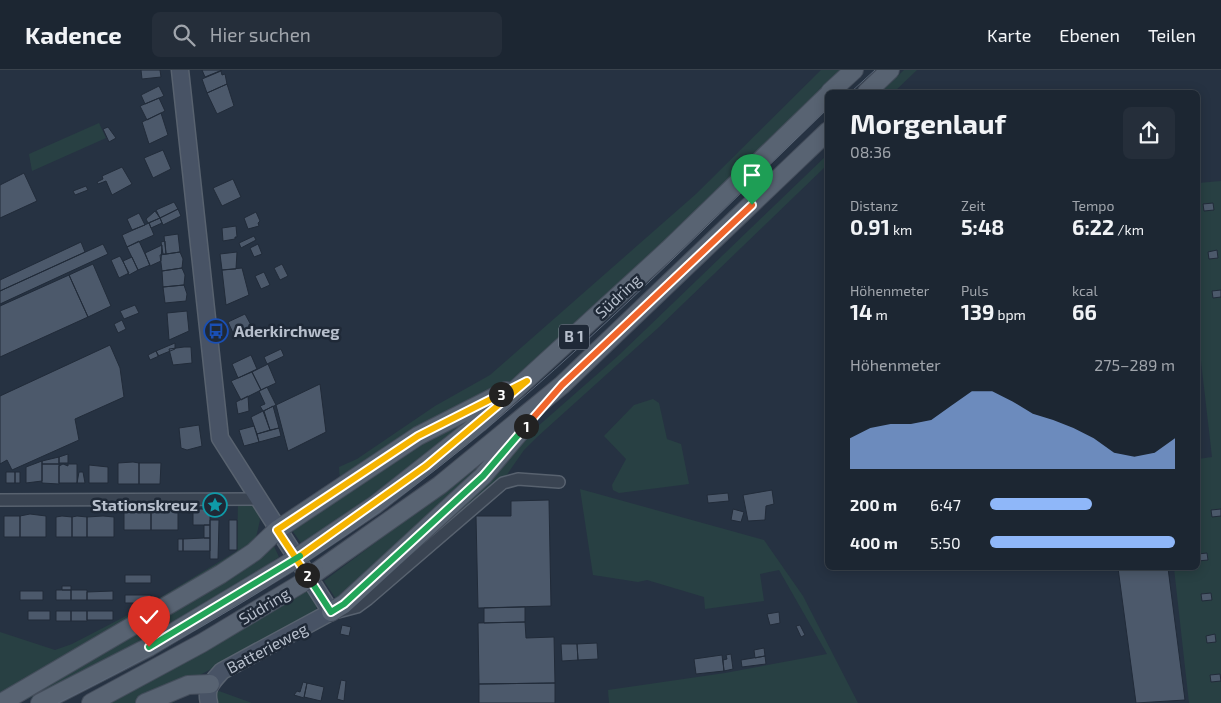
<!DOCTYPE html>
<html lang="de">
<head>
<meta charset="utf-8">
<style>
	:root { --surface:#1c2632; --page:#252e3a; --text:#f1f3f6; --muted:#a0a5ac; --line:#3a434d; --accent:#8fb7f9 }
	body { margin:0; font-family:"Exo 2",sans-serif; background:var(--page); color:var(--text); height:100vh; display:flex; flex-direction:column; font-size:19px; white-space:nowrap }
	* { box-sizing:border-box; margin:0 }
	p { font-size:16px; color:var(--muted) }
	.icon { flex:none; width:28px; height:28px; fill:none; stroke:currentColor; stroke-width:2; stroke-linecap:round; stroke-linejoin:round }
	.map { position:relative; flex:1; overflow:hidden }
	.panel { position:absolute; left:825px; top:20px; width:375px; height:480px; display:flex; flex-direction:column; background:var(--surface); border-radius:8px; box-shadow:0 2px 12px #0003,0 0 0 1px var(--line) }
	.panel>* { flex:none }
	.pin { position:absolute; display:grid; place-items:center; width:42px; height:42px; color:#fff; margin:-51px -21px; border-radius:50% 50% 50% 0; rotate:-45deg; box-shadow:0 0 5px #0007 }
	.pin .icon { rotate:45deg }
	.km { position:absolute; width:25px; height:25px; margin:-12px; border-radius:50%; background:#222; color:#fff; font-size:14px; line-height:25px; text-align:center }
	.round { display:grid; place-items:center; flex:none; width:52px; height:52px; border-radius:8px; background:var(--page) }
	.headline { display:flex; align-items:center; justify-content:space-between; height:85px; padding:0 25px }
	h1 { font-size:28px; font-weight:700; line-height:38px }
	.stats { display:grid; grid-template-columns:repeat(3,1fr); gap:8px; height:85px; padding:5px 25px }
	.stats div { display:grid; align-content:center }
	.stats b { font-size:21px; font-weight:700 }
	.stats small { font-size:14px; font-weight:400 }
	.stats p { font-size:14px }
	.chart { height:140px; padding:10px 25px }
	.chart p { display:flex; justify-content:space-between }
	.chart svg { width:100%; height:90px; margin-top:5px; fill:var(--accent); opacity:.7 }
	ul { padding:0 25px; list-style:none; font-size:16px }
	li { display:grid; grid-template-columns:80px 60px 1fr; align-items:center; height:38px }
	li i { height:12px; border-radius:6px; background:var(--accent) }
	header { display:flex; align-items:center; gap:30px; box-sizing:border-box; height:70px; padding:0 25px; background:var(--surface); border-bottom:1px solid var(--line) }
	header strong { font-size:24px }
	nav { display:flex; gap:28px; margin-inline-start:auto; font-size:18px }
	.search { width:350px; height:45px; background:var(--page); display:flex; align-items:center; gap:12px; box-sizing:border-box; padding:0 18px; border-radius:8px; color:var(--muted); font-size:19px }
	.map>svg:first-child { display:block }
</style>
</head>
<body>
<header>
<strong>Kadence</strong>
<div class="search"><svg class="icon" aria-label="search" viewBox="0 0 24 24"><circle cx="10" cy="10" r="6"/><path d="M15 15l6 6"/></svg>Hier suchen</div>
<nav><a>Karte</a><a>Ebenen</a><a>Teilen</a></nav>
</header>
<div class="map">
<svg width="1221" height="633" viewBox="0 0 1221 633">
	<rect width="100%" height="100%" fill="#263242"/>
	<path fill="#284043" d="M821,0H847L524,308L371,430L301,473L285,450L340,410L339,397L357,389L435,336L490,305L696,124Z
		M904,0H917L894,22H881Z
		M99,53L106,68L32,101L29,84Z
		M827,85V95L658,258L536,368L524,380L506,406L356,534L512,379L618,286Z
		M1221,111V633H1189L1174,498H1198V389L1212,387L1198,265V113Z
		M653,329L659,333L667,369L681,374L689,414L619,423L613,420L612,415L626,389L604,366L634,335Z
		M498,381L344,528L336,529L324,511Z
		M580,419L764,470L803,526L858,633H609L608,620L725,603L827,584L779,500L760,504L764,531L705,539L704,527L647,510L638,512L593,505Z
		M249,432L258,439L260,450L255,472L273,474L279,487L230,522L104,594L19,633H0V562L55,580L72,574L151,533L237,481L238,433Z
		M305,516L317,532L316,542L200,605L183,627L172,633H104Z
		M219,621L252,633H214L215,623Z"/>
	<path fill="#4c596b" stroke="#212b39" d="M141,0H160L161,7L142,9Z
		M202,0H222L205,7Z
		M221,1L222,5L225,4L227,14L207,23L202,9Z
		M227,14L234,36L217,44L207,23Z
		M159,16L164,26L145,34L141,25Z
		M159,28L165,41L147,50L140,36Z
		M161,43L168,65L149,74L142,52Z
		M108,57L116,68L109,72L103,59Z
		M163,80L171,99L153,108L144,88Z
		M122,97L132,114L112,125L106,111L98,114L97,112L103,109L102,106Z
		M24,103L37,131L0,148V115Z
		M233,109L241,127L222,136L213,118Z
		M86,116L88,120L75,125L73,121Z
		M174,132L178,139L160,148L156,140Z
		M1213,133L1214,140L1204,141L1203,134Z
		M178,139L181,146L163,155L160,148Z
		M155,141L160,148L148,153L146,149Z
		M256,142L260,151L258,153L259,156L248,159L244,148Z
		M139,143L145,155L132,160L127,149Z
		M160,148L162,153L151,158L149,153Z
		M149,153L154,165L127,177L122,165Z
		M236,156L237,167H235V169L223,171L222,158Z
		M178,164L180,182L166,184L164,166Z
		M254,166L256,170L241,178L239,173Z
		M139,171L150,195L138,200L127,177Z
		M165,171L166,184H163L161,172Z
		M81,172L85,182L0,221V210Z
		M103,174L108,184L0,234V221Z
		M258,174L262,184L254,187L250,178Z
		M162,175L161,191L150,196L145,183Z
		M1217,180L1218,188L1209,189L1208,182Z
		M180,182L183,189L182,198L162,201L160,185Z
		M237,182L236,199L222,200L220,184Z
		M120,186L129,203L119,208L111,190Z
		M132,187L138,200L129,205L123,191Z
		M93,194L111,236L88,247L69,205Z
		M282,194L288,206L280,210L274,198Z
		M182,198L185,205L184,215L163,217L162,201Z
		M242,198L249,225L226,235L222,200Z
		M264,202L270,215L261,219L255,206Z
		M69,205L88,247L0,287V236Z
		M184,215L187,224L186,231L165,233L163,217Z
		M1221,220V227L1213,228L1212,221Z
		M135,235L139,243L124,249L120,241Z
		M187,241L189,261L169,270L167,243Z
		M245,244L252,257L234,265L228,252Z
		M122,250L126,259L118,263L114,254Z
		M175,273V279L158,286L156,281Z
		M110,275L120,298L124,327L75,349L79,370L12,400L7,390L0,394V326Z
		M184,277H191L192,293L173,295L169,279Z
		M281,279L284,286L267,294L264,287Z
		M156,281L159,286L150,290L148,285Z
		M251,285L257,299L238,308L232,294Z
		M268,294L276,313L261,320L252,302Z
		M252,302L261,320L241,330L231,311Z
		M320,314L326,362L288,381L276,335Z
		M267,317L276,335L263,341L260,336L265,334L259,321Z
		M248,326L249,341L238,344L236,332Z
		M273,336L279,358L270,360L264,341Z
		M263,341L270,360L257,364L251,347Z
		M199,355L202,376L187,380L181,378L179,358Z
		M254,356L259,372L244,376L239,360Z
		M279,358L281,366L259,372L257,364Z
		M68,384V393H59V387Z
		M59,387V394H42V391Z
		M42,391V411L26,413V397Z
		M133,392L139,393V414H118V393Z
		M139,393H161L160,414H139Z
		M42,394H59V414L42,413Z
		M63,394L68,396V394H77V413H59V396Z
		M89,395L108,397V413H89Z
		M6,402H15V413H6Z
		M15,402H20V413H15Z
		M79,402H83L85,413H77Z
		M772,420L774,434L766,436L765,450L748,451L743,425Z
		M728,423L729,431L708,433L707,425Z
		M549,430L551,536L478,538L476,446H511V431Z
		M124,439H151V460H124Z
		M151,439H178V460H151Z
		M193,439H210V455H193Z
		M733,439L744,442L741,452L731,450Z
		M1221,439V446L1212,447L1211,440Z
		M30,444L46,446V467H20V446Z
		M4,446H20V467H4Z
		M62,446L72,447V467H56V447Z
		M77,446L87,447V467H72V447Z
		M103,446L114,447V467H87V447Z
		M210,450H219L218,489H210Z
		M229,450H237V480H229Z
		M204,455H210V468H204Z
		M204,468H210V481H183V469Z
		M178,469H183V481H178Z
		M1207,483L1208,490L1198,491V484Z
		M1118,498H1168L1185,630L1136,633Z
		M125,505H151V513H125Z
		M62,516H71V520H62Z
		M56,520H71V530H56Z
		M71,520H87V530H71Z
		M20,521H43V530H20Z
		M113,521V530H87V522Z
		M1211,523L1212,530L1202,531L1201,524Z
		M125,525H151V533H125Z
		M525,537V552L484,553V538Z
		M28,541H50V550H28Z
		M56,541H71V551H56Z
		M71,541H87V551H71Z
		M87,541H113V550H87Z
		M779,542L780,553L770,555L767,544Z
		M525,552L526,568L554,567L555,613L479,614L478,553Z
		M342,555L351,557L349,566L340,564Z
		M800,555L805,565L801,567L796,556Z
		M1215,564L1216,572L1207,573L1206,566Z
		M597,573L598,589L578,590L577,574Z
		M561,574H577L578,590L562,591Z
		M764,578L765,586L755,588L754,580Z
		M731,584L733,599L724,601L723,590L727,589L726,585Z
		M722,585L724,601L696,604L694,589Z
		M765,586L766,594L742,597L741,590Z
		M1220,604L1221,611L1211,612L1210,605Z
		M341,610L346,611L344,631L337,629Z
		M303,612L307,613L304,628L294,625L297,621L300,622Z
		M307,613L324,617L321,631L304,627Z
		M555,613V633H479V614Z"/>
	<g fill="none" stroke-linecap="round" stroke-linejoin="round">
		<g stroke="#58626f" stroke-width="14">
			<path id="street" d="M0,430L258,429
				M338,542L357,537L368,529L503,413L518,409L559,412"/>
		</g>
		<g stroke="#58626f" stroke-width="19">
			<path id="secondary" d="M180,0L220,368L331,542L222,601C212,612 205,618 209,633"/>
		</g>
		<g stroke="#444d5b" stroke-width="20">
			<path id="primary" d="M830,22L854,0
				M867,22L890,0
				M302,484L375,435L479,353L668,180L828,25
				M315,503L440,415L562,315L828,61
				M331,542L344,534L483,406L525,356
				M1,633L221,504L254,482L277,460L418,366L506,321
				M40,633L149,577L289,493
				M91,633L202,573L302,513
				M145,633L188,615L210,614"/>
		</g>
		<use href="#street" stroke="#3a4452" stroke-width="11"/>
		<use href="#secondary" stroke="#485365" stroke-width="16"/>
		<use href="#primary" stroke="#586372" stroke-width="18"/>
		<path stroke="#5c6879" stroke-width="1" d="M851,22L875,0
			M58,633C170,578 277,515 379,442C542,325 683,178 828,38"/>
		<g stroke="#444d5b" stroke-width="20" stroke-linecap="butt">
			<path id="primary-bridge" d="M289,493L302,484
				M302,513L315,503"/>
		</g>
		<use href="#primary-bridge" stroke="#586372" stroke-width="18"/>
	</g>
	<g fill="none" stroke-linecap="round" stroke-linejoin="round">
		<g stroke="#fff" stroke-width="10">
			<path id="split-1" d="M526,356L562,315L752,135"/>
		</g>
		<g stroke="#fff" stroke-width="10">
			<path id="split-2" d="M307,505L331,542L344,534L483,406L526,356"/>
		</g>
		<g stroke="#fff" stroke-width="10">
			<path id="split-3" d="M307,505L277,460L418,366L501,324"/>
		</g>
		<g stroke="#fff" stroke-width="10">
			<path id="split-4" d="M300,486L426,396L527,311L501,324"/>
		</g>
		<g stroke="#fff" stroke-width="10">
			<path id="split-5" d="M149,577L300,486"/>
		</g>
		<use href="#split-1" stroke="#f0652b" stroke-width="6"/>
		<use href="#split-2" stroke="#22a559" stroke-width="6"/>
		<use href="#split-3" stroke="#f5b400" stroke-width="6"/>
		<use href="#split-4" stroke="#f5b400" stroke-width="6"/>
		<use href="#split-5" stroke="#22a559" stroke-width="6"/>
	</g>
	<defs>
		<g id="bus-ring" transform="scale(1.25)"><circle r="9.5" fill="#1f2937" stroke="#1a4fb4" stroke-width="1.5"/><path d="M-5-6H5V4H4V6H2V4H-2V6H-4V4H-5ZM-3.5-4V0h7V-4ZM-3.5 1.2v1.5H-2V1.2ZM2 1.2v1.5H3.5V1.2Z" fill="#1a4fb4"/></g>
		<g id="sight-ring" transform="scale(1.25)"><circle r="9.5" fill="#1f2937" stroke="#0f9aa8" stroke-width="1.5"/><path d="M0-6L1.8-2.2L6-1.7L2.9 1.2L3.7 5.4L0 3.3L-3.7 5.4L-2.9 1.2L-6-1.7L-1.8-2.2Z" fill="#0f9aa8"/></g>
	</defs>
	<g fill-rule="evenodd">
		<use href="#bus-ring" x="216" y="261"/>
		<use href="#sight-ring" x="215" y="435"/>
	</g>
	<g text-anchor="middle" stroke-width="5" stroke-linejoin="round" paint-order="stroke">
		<rect fill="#1f2937" stroke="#89929f" stroke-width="1" x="559" y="254.5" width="30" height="25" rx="4"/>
		<g font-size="15" font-weight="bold" fill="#b7bfcc">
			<text x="574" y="272">B 1</text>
		</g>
		<g font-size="16" fill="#b7bfcc" stroke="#1f2937">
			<text transform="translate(618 226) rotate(-43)" y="6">Südring</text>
			<text transform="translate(264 536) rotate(-31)" y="6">Südring</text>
			<text transform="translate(267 578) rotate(-28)" y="6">Batterieweg</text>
		</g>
		<g font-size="16" font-weight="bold" fill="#b7bfcc" stroke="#1f2937" text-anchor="start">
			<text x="234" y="267">Aderkirchweg</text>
			<text x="198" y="441" text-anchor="end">Stationskreuz</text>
		</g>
	</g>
</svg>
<div class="pin" style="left:752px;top:135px;background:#1e9e55"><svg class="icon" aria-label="arrive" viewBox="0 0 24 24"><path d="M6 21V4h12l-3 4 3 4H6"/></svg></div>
<div class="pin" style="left:149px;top:577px;background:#d93025"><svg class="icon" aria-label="check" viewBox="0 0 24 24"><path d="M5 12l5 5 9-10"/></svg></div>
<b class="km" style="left:526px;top:356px">1</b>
<b class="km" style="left:307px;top:505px">2</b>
<b class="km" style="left:501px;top:324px">3</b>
<section class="panel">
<div class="headline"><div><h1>Morgenlauf</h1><p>08:36</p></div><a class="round"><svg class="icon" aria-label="share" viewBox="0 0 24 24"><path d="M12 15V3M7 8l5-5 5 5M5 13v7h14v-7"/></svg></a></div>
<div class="stats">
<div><p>Distanz</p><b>0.91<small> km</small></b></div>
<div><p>Zeit</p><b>5:48</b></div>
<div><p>Tempo</p><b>6:22<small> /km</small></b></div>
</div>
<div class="stats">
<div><p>Höhenmeter</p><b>14<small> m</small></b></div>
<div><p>Puls</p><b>139<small> bpm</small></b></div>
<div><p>kcal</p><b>66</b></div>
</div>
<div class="chart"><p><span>Höhenmeter</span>275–289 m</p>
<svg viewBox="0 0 160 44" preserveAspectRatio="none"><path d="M0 44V29L10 24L20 22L30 22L40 20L50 13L60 6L70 6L80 11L90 17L100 20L110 24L120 29L130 36L140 38L150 36L160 29V44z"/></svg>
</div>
<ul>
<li><b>200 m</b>6:47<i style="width:55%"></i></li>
<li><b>400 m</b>5:50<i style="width:100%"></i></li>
</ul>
</section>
</div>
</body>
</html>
